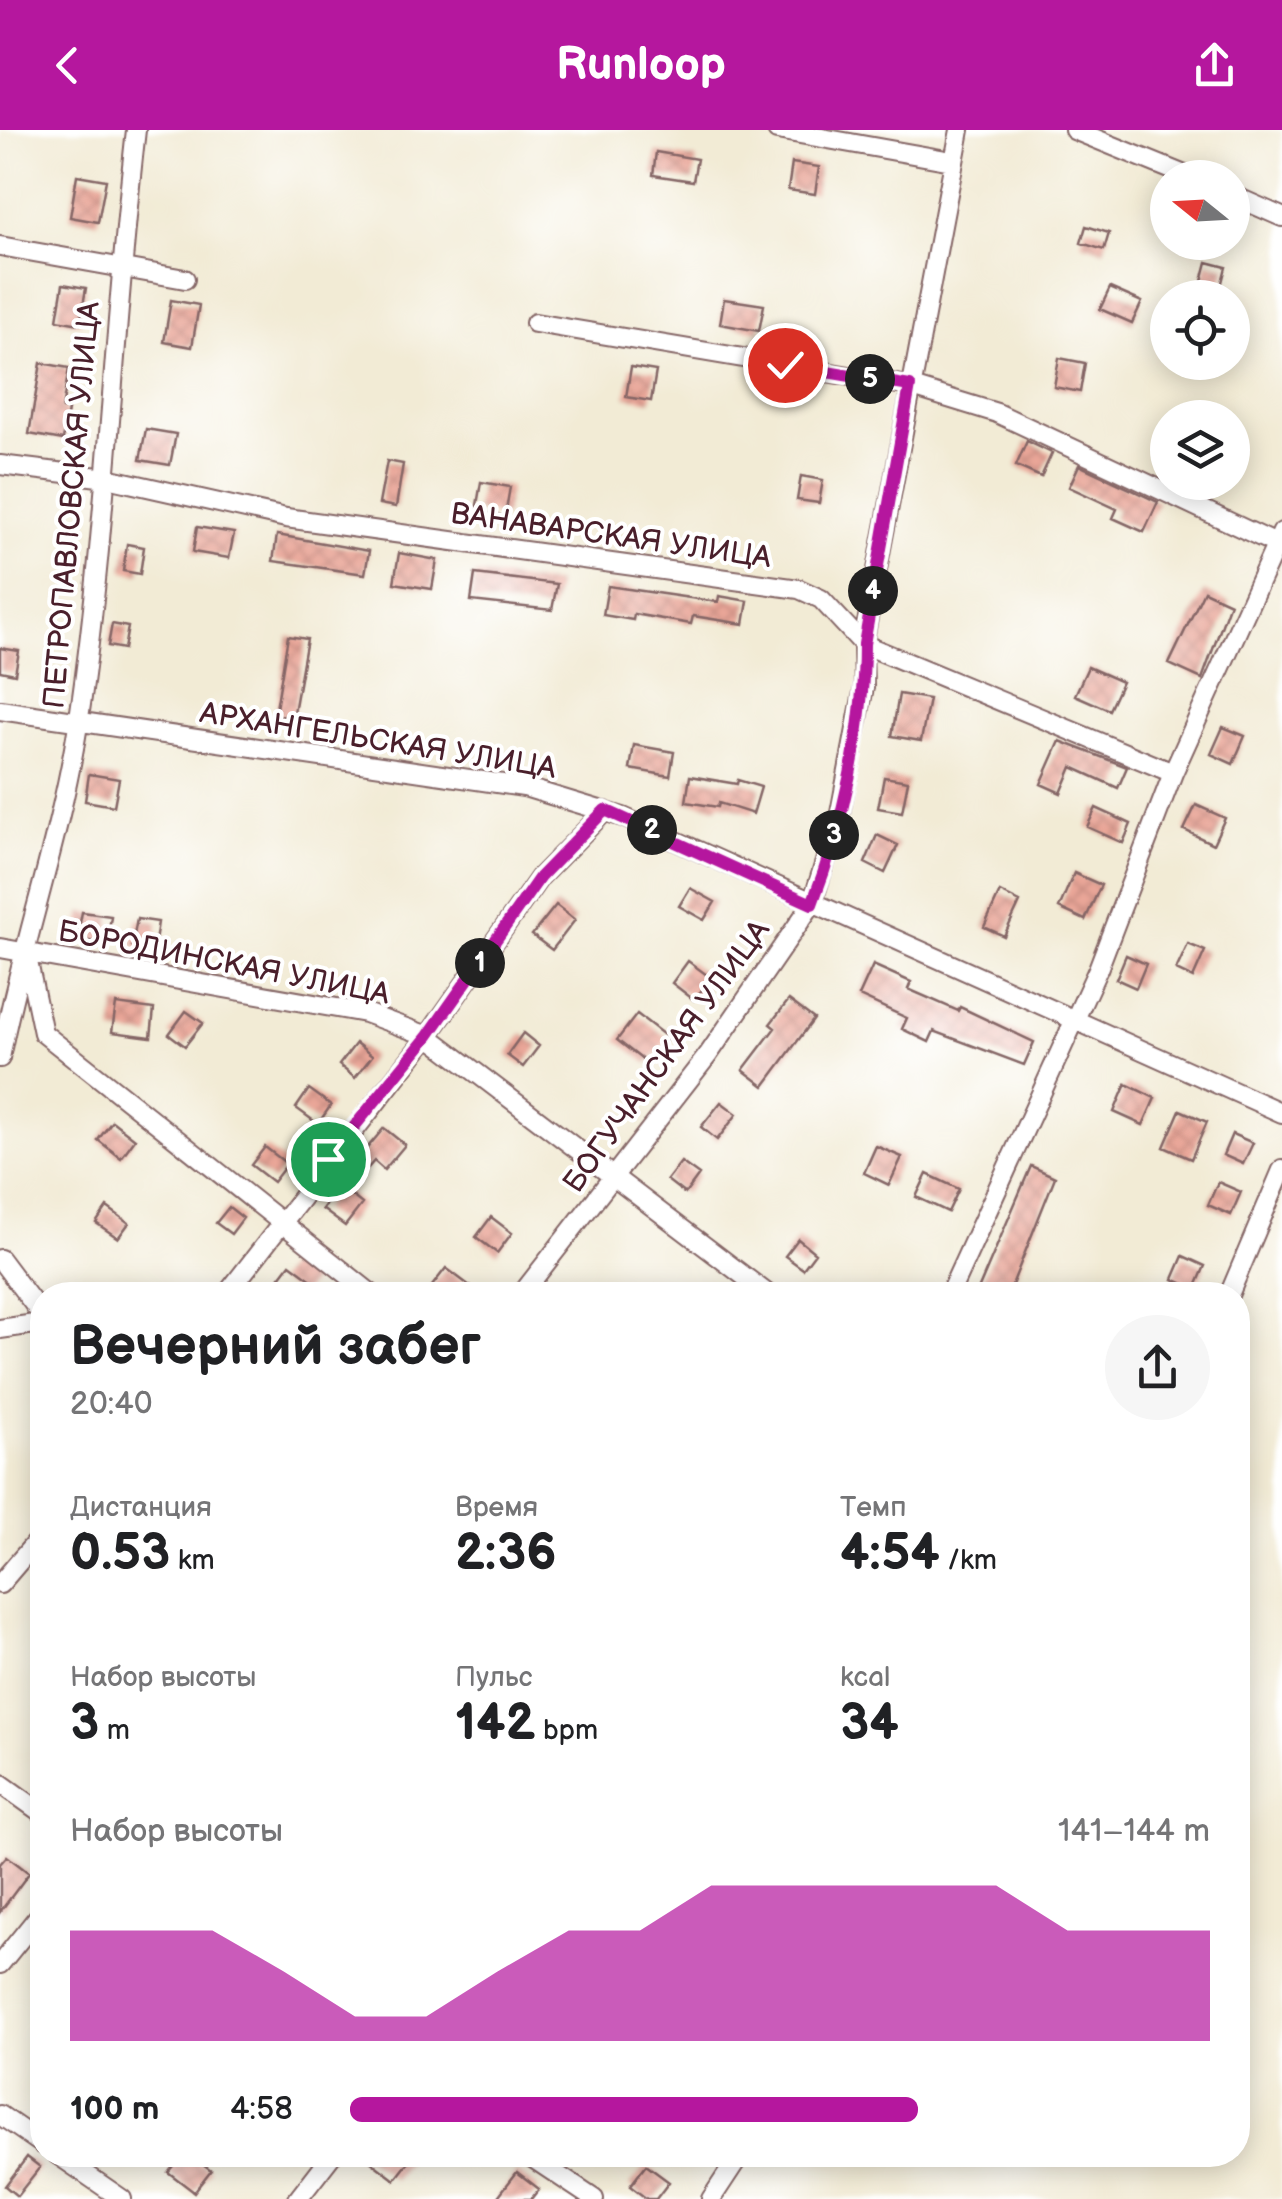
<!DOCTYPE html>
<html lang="ru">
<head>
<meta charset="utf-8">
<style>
	:root { --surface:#fff; --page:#f6f6f6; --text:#202124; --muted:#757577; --accent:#b5179e }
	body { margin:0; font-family:"Balsamiq Sans",sans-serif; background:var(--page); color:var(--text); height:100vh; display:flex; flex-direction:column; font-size:38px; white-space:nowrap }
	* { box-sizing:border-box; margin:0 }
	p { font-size:32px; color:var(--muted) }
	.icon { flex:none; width:55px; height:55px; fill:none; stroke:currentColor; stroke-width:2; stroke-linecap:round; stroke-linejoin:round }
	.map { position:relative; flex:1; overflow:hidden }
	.side { position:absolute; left:30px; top:1152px; width:1220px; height:885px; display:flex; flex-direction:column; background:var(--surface); border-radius:40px; box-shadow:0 5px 25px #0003 }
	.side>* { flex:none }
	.needle { width:65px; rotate:288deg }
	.buttons { position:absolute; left:1150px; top:30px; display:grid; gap:20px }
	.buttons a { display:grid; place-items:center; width:100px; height:100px; border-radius:50%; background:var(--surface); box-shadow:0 5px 25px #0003; font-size:50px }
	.pin { position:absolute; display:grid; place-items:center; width:85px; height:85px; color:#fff; margin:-42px; border:5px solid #fff; border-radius:50%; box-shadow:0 2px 10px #0007 }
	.km { position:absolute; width:50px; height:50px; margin:-25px; border-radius:50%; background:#222; color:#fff; font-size:28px; line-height:50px; text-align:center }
	.round { display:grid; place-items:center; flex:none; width:105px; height:105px; border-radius:52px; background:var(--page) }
	.overview { display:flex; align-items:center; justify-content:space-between; height:170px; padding:0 40px }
	h1 { font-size:55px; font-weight:800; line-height:75px }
	.metrics { display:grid; grid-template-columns:repeat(3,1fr); gap:15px; height:170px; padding:10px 40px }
	.metrics div { display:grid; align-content:center }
	.metrics b { font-size:50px; font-weight:800 }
	.metrics small { font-size:28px; font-weight:400 }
	.metrics p { font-size:28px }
	.chart { height:280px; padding:20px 40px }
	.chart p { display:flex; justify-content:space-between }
	.chart svg { width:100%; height:180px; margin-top:10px; fill:var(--accent); opacity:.7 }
	ul { padding:0 40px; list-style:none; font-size:32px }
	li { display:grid; grid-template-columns:160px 120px 1fr; align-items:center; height:75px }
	li i { height:25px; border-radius:12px; background:var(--accent) }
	header { display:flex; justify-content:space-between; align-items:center; height:130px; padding:0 40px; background:var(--accent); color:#fff; font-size:45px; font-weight:800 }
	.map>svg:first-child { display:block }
</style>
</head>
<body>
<header><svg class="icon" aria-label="back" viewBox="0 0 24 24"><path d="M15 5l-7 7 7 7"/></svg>Runloop<svg class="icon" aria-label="share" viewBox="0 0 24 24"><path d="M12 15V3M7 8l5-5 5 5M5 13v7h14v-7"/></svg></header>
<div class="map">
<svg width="1282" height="2069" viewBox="0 0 1282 2069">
	<defs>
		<pattern id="building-cross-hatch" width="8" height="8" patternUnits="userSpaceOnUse" patternTransform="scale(2.5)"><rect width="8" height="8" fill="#e9a698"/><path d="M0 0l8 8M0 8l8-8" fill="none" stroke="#c98e83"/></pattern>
	</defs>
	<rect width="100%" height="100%" fill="#fff"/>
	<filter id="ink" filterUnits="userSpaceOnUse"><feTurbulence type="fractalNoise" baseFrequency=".01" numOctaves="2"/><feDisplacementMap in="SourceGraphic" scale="20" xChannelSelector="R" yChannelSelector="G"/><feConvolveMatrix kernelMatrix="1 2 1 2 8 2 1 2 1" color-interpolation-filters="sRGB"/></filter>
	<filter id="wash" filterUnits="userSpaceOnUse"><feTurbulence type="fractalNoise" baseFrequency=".0048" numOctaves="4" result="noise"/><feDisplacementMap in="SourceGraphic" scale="40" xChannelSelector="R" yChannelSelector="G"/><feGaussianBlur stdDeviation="2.25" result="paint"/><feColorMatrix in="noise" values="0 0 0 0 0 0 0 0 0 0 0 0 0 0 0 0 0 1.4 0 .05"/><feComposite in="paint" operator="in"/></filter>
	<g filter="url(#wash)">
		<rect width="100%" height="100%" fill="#f2ebd5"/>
		<g id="blocks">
			<path fill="url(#building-cross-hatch)" d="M656,22L697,29L693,51L653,45Z
				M792,33L819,37L815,64L788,60Z
				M77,45L106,50L98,92L70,87Z
				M1086,96L1109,103L1104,120L1081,113Z
				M1207,132L1226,137L1220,160L1201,155Z
				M63,154L86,158L80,194L57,190Z
				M1110,158L1142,172L1132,193L1100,179Z
				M724,169L764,175L759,201L720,194Z
				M171,170L199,175L192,217L164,212Z
				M1059,228L1085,233L1080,262L1054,257Z
				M41,233L69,238L62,279L68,280L63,310L29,304Z
				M631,237L656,241L651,271L626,267Z
				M146,299L176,304L170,335L140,330Z
				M1027,311L1052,323L1041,347L1016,336Z
				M387,331L403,334L396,377L379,374Z
				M1079,335L1158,372L1144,402L1113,388L1117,379L1069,357Z
				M801,346L823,350L819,373L797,370Z
				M481,352L510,357L505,386L476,381Z
				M197,397L234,403L229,428L193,422Z
				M277,405L369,421L365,444L273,431Z
				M127,414L144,417L140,444L123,441Z
				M399,423L437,430L432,459L394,453Z
				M475,444L557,454L552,480L471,471Z
				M608,456L718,472L719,466L748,471L744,494L693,486L691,494L634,484L633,490L603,485Z
				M1204,461L1230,473L1202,549L1169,534Z
				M112,494L128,497L124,519L108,516Z
				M288,506L307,509L293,588L275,585Z
				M0,518L19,521L15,544L0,541Z
				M1088,537L1122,552L1109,580L1075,565Z
				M899,564L929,569L921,611L892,606Z
				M1223,597L1245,606L1233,634L1211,624Z
				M1060,611L1127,637L1118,658L1072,637L1061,663L1041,654Z
				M634,615L674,622L670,646L630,639Z
				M89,644L119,649L114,676L85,671Z
				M690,646L737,654L738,650L761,657L753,684L719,673L718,677L686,672Z
				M884,647L908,651L902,682L878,678Z
				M1196,675L1225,688L1213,714L1184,700Z
				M1096,678L1131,694L1123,713L1087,697Z
				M877,705L898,715L885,743L865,733Z
				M1074,743L1101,755L1085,790L1059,778Z
				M690,758L715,772L704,790L679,776Z
				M1000,762L1020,772L1004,806L984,797Z
				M556,775L575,790L552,820L532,805Z
				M82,782L111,786L107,814L77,809Z
				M137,789L158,792L154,819L132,816Z
				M1188,814L1205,821L1193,848L1176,840Z
				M1126,825L1146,834L1136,858L1116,849Z
				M688,831L711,848L694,870L672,853Z
				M873,835L911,852L908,859L958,881L960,877L1034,912L1024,935L934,901L929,912L902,899L907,888L859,866Z
				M789,870L814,889L764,956L743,940L775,898L770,894Z
				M116,874L154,879L151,907L112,902Z
				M186,881L203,893L185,916L169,904Z
				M637,884L668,908L648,934L617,910Z
				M523,903L539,916L523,937L507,925Z
				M356,913L372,926L355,948L339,935Z
				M1126,954L1155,968L1143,995L1114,982Z
				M309,959L331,975L318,994L296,978Z
				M721,972L737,984L717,1010L701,997Z
				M1180,980L1207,992L1191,1029L1164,1017Z
				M112,991L135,1009L121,1028L98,1010Z
				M384,998L405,1015L384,1040L374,1031L368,1038L358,1029Z
				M1232,1004L1253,1013L1243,1034L1223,1025Z
				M876,1016L902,1027L889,1055L864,1043Z
				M265,1017L287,1034L273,1052L251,1035Z
				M681,1032L699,1045L685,1064L667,1050Z
				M1031,1036L1055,1047L1008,1165H988L978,1160Z
				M927,1044L959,1059L948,1082L916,1067Z
				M1218,1052L1241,1062L1231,1085L1208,1075Z
				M340,1056L362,1074L345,1096L322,1079Z
				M107,1077L129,1093L118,1108L96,1093Z
				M229,1077L243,1088L231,1104L216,1093Z
				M491,1087L512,1103L497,1123L476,1107Z
				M798,1109L815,1123L803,1139L785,1126Z
				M1183,1126L1205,1136L1195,1159L1173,1149Z
				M290,1134L313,1151L302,1165L277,1151Z
				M446,1138L482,1165H425Z
				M7,1726L29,1743L0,1782V1734Z
				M182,2025H191L211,2040L194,2062L168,2042Z
				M362,2025H400L409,2032L395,2050Z
				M27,2027L40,2037L17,2066L5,2056Z
				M646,2035L669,2052L656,2069H647L630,2056Z
				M517,2042L539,2059L531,2069H496Z"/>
		</g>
	</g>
	<g filter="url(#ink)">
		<use href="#blocks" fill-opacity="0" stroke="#856666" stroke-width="2.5"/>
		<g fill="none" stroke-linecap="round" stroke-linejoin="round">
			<g stroke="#856666" stroke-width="22">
				<path id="street" d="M777,0L952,31
					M1074,0L1192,48
					M1232,65L1282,87
					M0,116L185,149
					M535,193L909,256L997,283L1276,414
					M0,335L107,348L286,388L799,459L821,469L863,514L1173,643
					M0,580L524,657L623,687L1282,983
					M0,818L365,883L428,906L769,1165
					M27,827L43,903L373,1165
					M0,928C22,814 62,703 79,588C108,393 113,196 136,0
					M0,1129L42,1185
					M226,1165L428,906L540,747L605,681
					M521,1165L708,925L812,774L840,683L864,557L863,514L960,0
					M949,1165L1098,839L1173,643L1282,402
					M1229,1165L1282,1040
					M0,1199L42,1193
					M0,1454L42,1405
					M0,1653L42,1683
					M0,1834L42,1782
					M0,1985L42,2014
					M58,2025L122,2069
					M528,2025L594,2069
					M298,2069L332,2025
					M711,2069L740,2025"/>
			</g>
			<use href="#street" stroke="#fff" stroke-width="18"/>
		</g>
	</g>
	<g fill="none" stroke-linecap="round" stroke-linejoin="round" filter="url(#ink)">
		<g stroke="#fff" stroke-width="20">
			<path id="route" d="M328,1029L428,906L540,747L605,680L812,774C843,694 864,600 864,514L910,256L785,235"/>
		</g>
		<use href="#route" stroke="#b5179e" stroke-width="12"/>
	</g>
	<g text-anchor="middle" stroke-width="8" stroke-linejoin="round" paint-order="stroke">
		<g font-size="30" fill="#4a1f2b" stroke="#fff">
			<text transform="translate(71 375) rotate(-85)" y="10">ПЕТРОПАВЛОВСКАЯ УЛИЦА</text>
			<text transform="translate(611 405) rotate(8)" y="10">ВАНАВАРСКАЯ УЛИЦА</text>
			<text transform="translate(378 610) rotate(9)" y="10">АРХАНГЕЛЬСКАЯ УЛИЦА</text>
			<text transform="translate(224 832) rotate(11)" y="10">БОРОДИНСКАЯ УЛИЦА</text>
			<text transform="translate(666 926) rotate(-54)" y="10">БОГУЧАНСКАЯ УЛИЦА</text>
		</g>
	</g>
</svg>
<div class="buttons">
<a><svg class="needle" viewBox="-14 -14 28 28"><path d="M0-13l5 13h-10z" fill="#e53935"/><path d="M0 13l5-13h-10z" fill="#757577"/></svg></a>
<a><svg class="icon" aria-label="locate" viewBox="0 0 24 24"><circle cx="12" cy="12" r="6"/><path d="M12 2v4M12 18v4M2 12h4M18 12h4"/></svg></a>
<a><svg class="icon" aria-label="layers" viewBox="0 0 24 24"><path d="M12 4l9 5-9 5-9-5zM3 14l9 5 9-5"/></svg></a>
</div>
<div class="pin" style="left:328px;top:1029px;background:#1e9e55"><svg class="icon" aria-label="arrive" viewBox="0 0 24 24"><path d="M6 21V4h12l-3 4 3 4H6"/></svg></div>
<div class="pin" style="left:785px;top:235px;background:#d93025"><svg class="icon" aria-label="check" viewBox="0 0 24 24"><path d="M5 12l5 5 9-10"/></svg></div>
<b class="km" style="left:480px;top:833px">1</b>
<b class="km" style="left:652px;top:700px">2</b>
<b class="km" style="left:834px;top:705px">3</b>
<b class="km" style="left:873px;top:461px">4</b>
<b class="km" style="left:870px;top:249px">5</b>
<section class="side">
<div class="overview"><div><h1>Вечерний забег</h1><p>20:40</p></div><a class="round"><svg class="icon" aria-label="share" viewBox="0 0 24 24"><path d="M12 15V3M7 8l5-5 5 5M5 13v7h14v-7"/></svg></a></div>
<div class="metrics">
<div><p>Дистанция</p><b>0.53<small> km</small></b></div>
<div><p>Время</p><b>2:36</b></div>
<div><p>Темп</p><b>4:54<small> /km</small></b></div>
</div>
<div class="metrics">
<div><p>Набор высоты</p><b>3<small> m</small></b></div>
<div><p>Пульс</p><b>142<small> bpm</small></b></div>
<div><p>kcal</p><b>34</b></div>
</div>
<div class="chart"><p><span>Набор высоты</span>141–144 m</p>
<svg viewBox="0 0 160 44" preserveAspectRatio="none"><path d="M0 44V17L10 17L20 17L30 27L40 38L50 38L60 27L70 17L80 17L90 6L100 6L110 6L120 6L130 6L140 17L150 17L160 17V44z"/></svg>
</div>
<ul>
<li><b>100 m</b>4:58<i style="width:66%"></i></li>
</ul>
</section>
</div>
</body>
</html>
